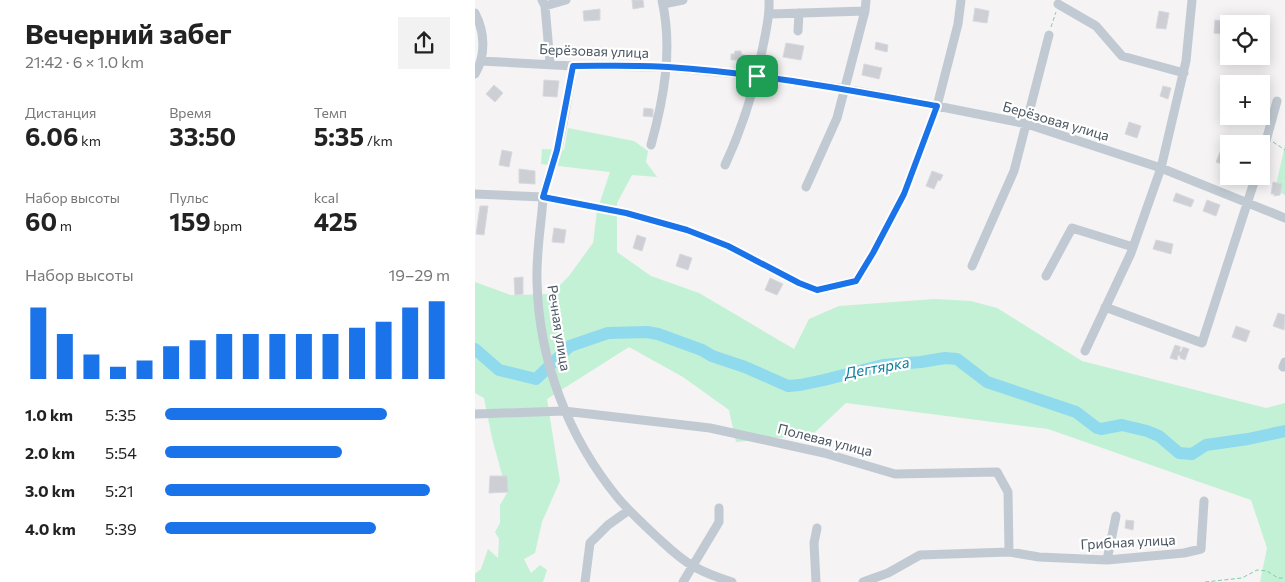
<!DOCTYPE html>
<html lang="ru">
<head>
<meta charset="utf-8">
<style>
	:root { --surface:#fff; --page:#f2f2f2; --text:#222; --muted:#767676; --accent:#1a73e8 }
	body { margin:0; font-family:Commissioner,sans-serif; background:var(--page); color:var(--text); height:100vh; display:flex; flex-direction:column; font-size:19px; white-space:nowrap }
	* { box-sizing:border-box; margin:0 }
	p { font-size:16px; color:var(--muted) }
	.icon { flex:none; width:28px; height:28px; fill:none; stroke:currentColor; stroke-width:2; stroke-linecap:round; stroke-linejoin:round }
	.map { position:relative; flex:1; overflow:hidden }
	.details { display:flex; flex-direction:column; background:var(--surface); width:475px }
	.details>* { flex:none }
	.fabs { position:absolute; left:745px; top:15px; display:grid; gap:10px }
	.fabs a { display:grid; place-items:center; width:50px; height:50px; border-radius:0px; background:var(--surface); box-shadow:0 2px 12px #0003; font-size:25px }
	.pin { position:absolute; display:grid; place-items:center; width:42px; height:42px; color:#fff; margin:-21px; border-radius:10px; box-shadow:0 2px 8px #0006 }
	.round { display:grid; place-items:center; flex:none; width:52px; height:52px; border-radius:0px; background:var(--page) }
	.overview { display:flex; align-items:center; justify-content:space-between; height:85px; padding:0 25px }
	h1 { font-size:28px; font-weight:700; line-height:38px }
	.figures { display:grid; grid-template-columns:repeat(3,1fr); gap:8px; height:85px; padding:5px 25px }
	.figures div { display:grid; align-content:center }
	.figures b { font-size:25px; font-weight:700 }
	.figures small { font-size:14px; font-weight:400 }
	.figures p { font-size:14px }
	.chart { height:140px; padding:10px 25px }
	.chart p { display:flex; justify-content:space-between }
	.chart svg { width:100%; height:90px; margin-top:5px; stroke:var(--accent); stroke-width:6 }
	ul { padding:0 25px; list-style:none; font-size:16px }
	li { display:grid; grid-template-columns:80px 60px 1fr; align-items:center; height:38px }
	li i { height:12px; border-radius:6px; background:var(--accent) }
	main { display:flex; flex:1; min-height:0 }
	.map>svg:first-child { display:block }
</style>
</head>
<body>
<main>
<section class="details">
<div class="overview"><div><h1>Вечерний забег</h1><p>21:42 · 6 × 1.0 km</p></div><a class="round"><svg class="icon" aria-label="share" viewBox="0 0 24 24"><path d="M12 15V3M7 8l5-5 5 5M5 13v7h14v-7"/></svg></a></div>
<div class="figures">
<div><p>Дистанция</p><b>6.06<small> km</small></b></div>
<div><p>Время</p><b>33:50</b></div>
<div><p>Темп</p><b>5:35<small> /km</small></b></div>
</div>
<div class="figures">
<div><p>Набор высоты</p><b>60<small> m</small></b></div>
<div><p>Пульс</p><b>159<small> bpm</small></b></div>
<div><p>kcal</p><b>425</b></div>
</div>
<div class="chart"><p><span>Набор высоты</span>19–29 m</p>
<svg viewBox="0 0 160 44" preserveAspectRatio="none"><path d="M5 44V9M15 44V22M25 44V32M35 44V38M45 44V35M55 44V28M65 44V25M75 44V22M85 44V22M95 44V22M105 44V22M115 44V22M125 44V19M135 44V16M145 44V9M155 44V6"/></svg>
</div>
<ul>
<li><b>1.0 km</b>5:35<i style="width:78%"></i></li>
<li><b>2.0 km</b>5:54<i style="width:62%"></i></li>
<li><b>3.0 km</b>5:21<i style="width:93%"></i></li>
<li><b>4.0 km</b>5:39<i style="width:74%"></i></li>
</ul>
</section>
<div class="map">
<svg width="810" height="582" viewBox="0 0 810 582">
	<rect width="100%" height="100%" fill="#f5f3f3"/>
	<path fill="#c3f1d5" d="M93,128L159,141L173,151L171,162L182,177L157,175L142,203V252L176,276L224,293L319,349L334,319L364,306L460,299L496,301L522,308L607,361L791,408L810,403V582H785L792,548L776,500L573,429L371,403L337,435L261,442L254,410L208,377L154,347L72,399L85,481L67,522L60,553L49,559L56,573L65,565L72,570L68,582H0V574L6,569L13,549L23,558L24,539L20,532L25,523V505L32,493L17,438L9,398L0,393V282L36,295L76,294L94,276L118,243L122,211L135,172L66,164L67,149L89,150Z
		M810,145V195L800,190Z"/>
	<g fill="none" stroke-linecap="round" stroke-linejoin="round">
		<path stroke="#90daee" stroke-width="12" d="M0,349L24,370L61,379L95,346L133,333L172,332L183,334L227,350L237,356L270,367L313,386L325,385L349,380L408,365L446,362L470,358L482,359L512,382L601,412L622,428L626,429L647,425L672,431L684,436L704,453L717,454L731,445L773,439L810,431"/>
	</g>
	<path fill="#cdcfd5" stroke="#d7d9de" d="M157,0H168L169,7L158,9Z
		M500,8L514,11L512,23L498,21Z
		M125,9V20L109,21L108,11Z
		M684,11L694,13L691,29L681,28Z
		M740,20L756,22V24H754V35L739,33Z
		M401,42L413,45L412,52L400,49Z
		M311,43L329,46L326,60L308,57Z
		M260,51H266V54L270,55V60H256V54H259Z
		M389,64L407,68L404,79L387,75Z
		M69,80L84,81L82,97L68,96Z
		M19,85L28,93L20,102L11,94Z
		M688,86L696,88L693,99L685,96Z
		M786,94L793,95L792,103L786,102Z
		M169,108L178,109V117L168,116Z
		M654,122L666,126L662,138L650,134Z
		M27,150L37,152L34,167L24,165Z
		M745,152L751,154L747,164L741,162Z
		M44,169L60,171V184L44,183Z
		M457,171L468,175L465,181L463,180L459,189L451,186Z
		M798,182L807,184L805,195L799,196V194H796Z
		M701,193L719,200L716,207L698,201Z
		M732,200L745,205L741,216L728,211Z
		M5,206H13L9,235L1,234Z
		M79,228L91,230L89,243L77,242Z
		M162,235L171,238L167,251L158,248Z
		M681,240L698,244L696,254L678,249Z
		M205,254L217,258L213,270L201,266Z
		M48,277V294L40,295L39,278Z
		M295,278L308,284L302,295L290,290Z
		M803,313L810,315L809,330L798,326Z
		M761,326L775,331L771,342L757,337Z
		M700,345L706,347L704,351L706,352L708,347L714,349L710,360L705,358V356L703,355L702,360L695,358Z
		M15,476H32L33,492L14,493Z
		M651,520L659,521L658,530L650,528Z"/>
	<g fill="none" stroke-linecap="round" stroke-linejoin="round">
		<path stroke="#7ad0a6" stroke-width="1" stroke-dasharray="4 2.5" stroke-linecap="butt" d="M576,27L581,12
			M798,142L810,150
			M730,582L767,578L782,570L792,571L803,578H810"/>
		<path stroke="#c1cad2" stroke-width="9" d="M67,0L70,6L75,63
			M188,4L208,0
			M583,4L621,26L647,56L709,73
			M70,6L91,0
			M0,13C10,32 11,55 0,74
			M295,14L390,11
			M323,31L324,13
			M6,61L98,66L192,67L282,76L370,89L462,106L552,124L686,168L810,218
			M98,66C93,94 89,124 82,152C78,167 70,183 68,199C66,226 61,254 62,282C64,361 93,437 143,498C155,512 169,525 183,538C194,548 205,559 218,566C230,573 244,578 257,582
			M176,145C189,98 198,49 187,0
			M786,159L802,101
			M250,165C268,126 280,88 288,46C291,31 295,16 294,0
			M331,187L362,118L390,11L391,0
			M0,194L68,197L151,213L212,230L253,246L324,283L342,290L381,281L398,253L429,194L462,106L483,24L486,0
			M497,266L539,171L574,35
			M571,276L597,228L658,247
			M630,307L727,343L781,176
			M610,351L656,253L686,168L711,61L717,0
			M808,367L810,362
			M0,414L89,411L235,428L349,453L420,474L522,472L533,492L534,552
			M632,560L641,516
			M110,582L115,543L133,525L154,510
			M208,582L244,522V508
			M341,582L339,543L342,528
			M388,582L413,573L445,555L534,552L564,557L632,560L709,553L726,549L729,501"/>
	</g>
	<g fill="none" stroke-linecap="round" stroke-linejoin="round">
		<g stroke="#fff" stroke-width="10">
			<path id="route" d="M98,66C130,66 162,65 193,67C284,73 373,90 462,106L429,194L398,253L381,281L342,290L324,283L253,246L212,230L151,213L68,197L82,150Z"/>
		</g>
		<use href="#route" stroke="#1a73e8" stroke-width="6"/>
	</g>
	<g text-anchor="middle" stroke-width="4.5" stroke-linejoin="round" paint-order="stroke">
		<g font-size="14" fill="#4a5661" stroke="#fff">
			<text transform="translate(119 51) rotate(2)" y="5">Берёзовая улица</text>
			<text transform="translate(581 121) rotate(16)" y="5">Берёзовая улица</text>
			<text transform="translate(84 328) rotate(81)" y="5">Речная улица</text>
			<text transform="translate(350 440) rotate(14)" y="5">Полевая улица</text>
			<text transform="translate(653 542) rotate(-3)" y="5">Грибная улица</text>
		</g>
		<g font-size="15" font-style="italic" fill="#0c7c9b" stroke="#fff">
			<text transform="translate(402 368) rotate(-10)" y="5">Дегтярка</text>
		</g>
	</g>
</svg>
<div class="fabs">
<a><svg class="icon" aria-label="locate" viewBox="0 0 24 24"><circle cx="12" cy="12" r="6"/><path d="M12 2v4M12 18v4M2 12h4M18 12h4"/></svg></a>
<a>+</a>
<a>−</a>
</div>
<div class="pin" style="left:282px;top:76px;background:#1e9e55"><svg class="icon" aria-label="arrive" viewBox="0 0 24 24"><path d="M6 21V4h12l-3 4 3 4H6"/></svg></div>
</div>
</main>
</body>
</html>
